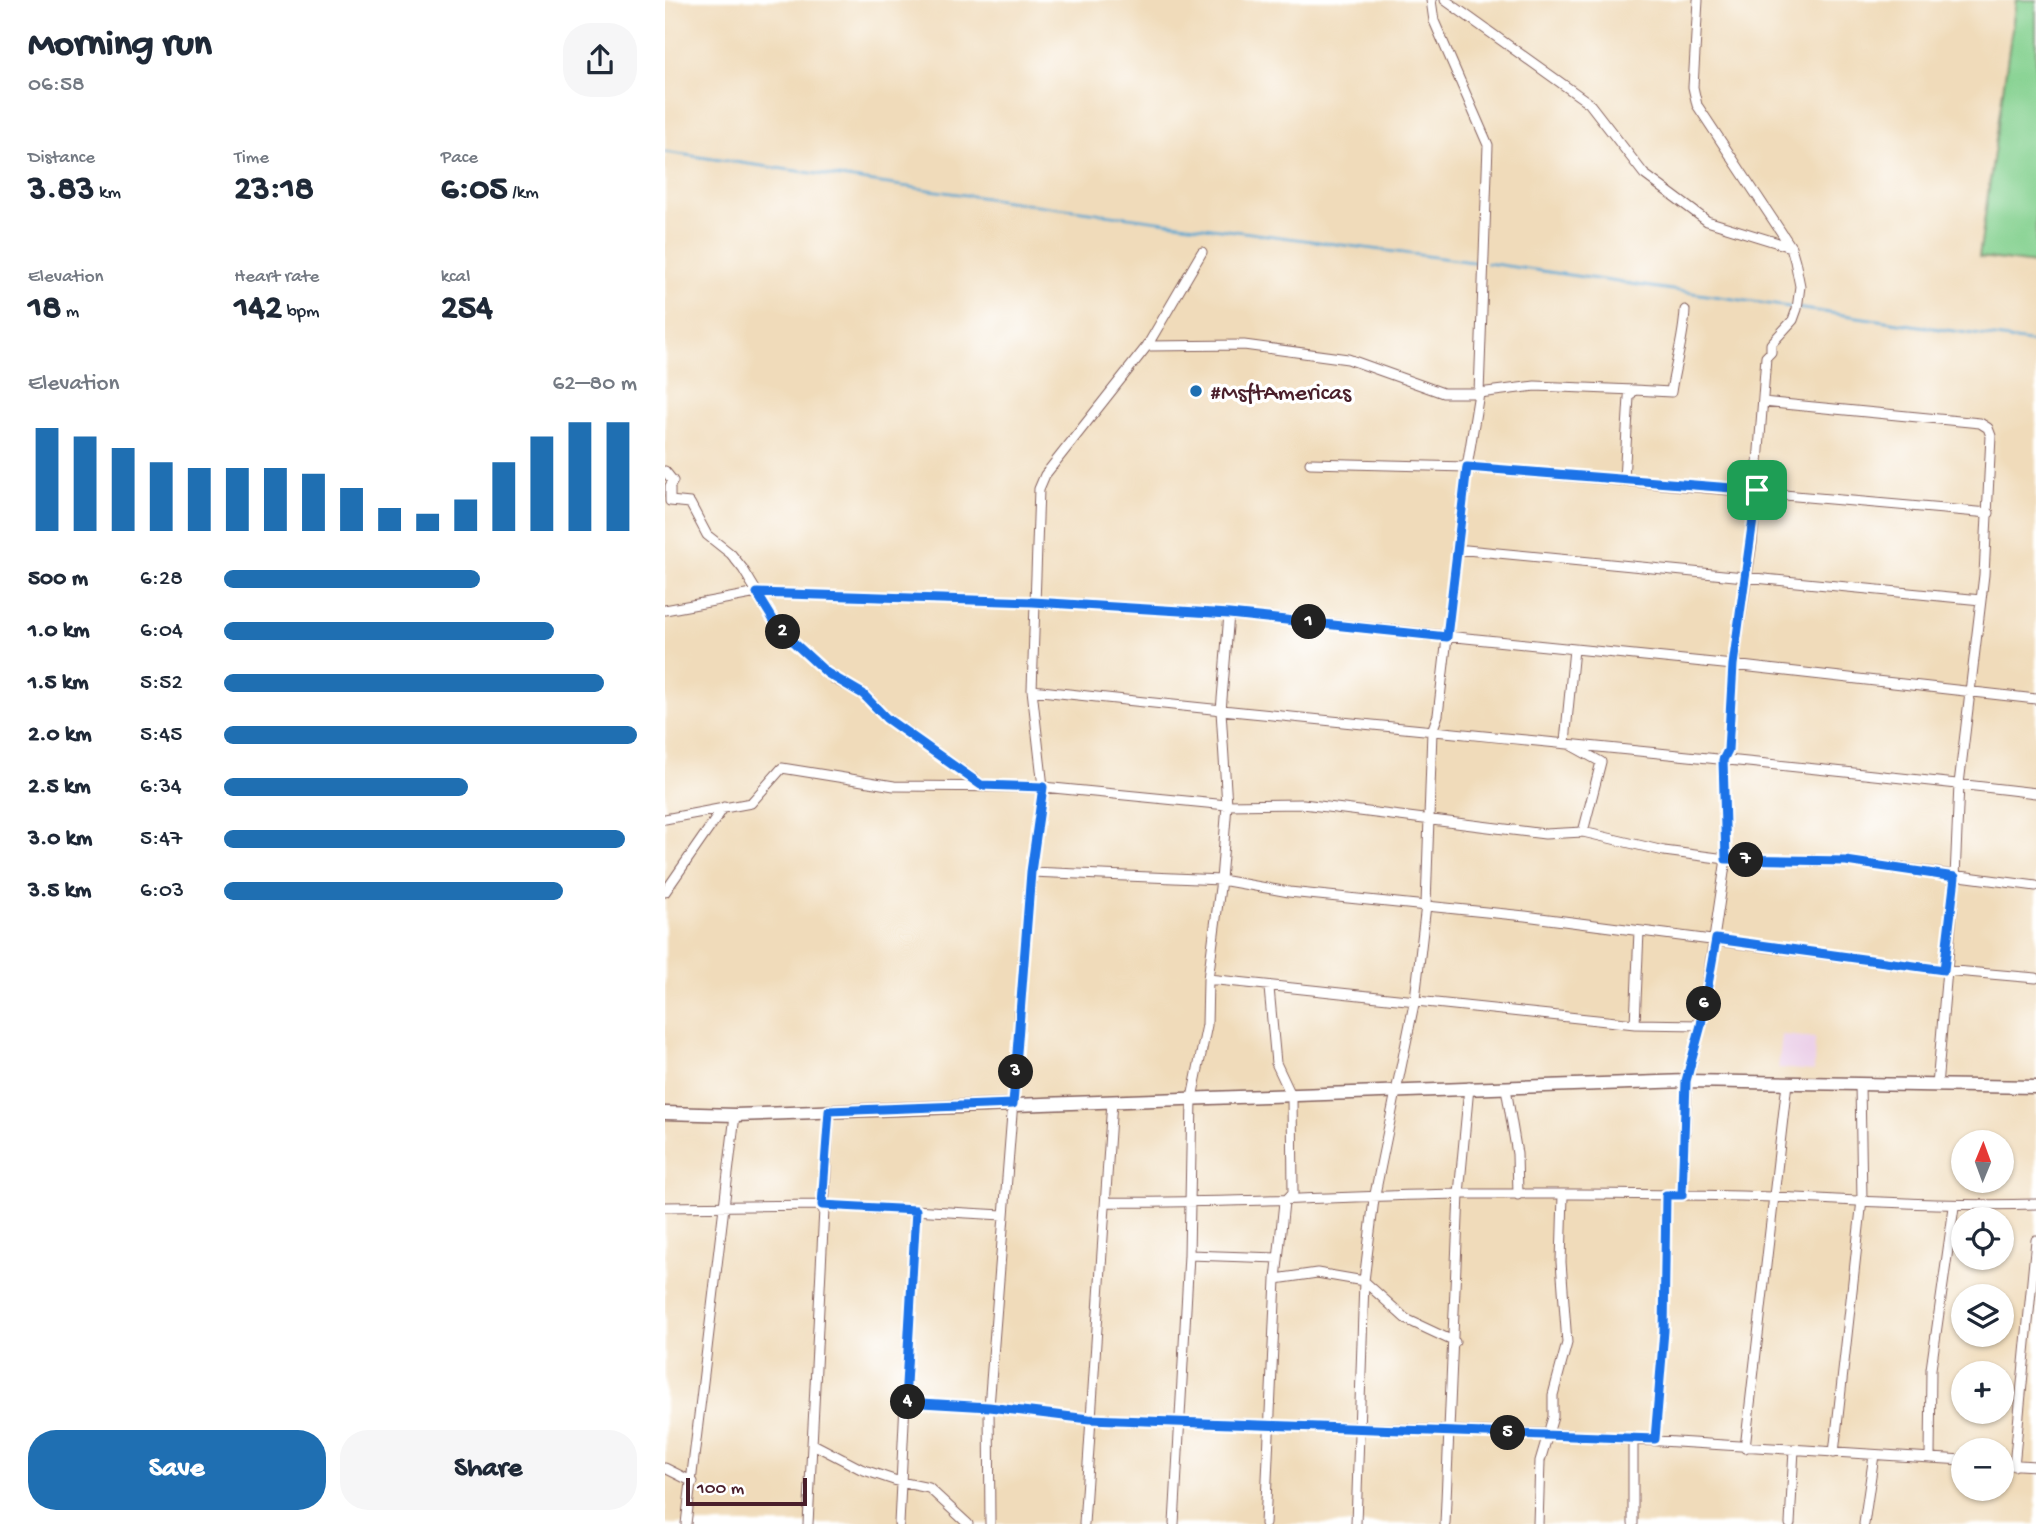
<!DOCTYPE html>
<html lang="en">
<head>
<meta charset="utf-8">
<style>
	:root { --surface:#fff; --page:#f6f6f7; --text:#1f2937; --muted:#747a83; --accent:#1f6fb2 }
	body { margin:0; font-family:"Gochi Hand",sans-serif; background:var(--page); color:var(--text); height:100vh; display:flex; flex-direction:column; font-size:26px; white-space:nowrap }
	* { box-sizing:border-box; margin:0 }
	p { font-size:23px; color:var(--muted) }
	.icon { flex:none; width:38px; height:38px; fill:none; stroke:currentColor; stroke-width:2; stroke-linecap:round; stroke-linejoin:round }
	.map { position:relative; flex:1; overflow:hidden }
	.details { display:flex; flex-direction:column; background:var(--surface); width:665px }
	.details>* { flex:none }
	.needle { width:46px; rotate:1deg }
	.controls { position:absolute; left:1286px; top:1130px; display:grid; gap:14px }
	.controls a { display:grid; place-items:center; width:63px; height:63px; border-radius:50%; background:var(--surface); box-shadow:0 2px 5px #0004; font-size:35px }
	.scale { position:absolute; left:21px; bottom:18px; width:121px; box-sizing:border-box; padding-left:7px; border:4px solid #4a1f2b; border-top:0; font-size:19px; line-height:24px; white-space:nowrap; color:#4a1f2b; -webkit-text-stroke:5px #fff; paint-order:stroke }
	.pin { position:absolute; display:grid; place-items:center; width:60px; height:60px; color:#fff; margin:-30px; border-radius:14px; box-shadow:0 4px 10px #0006 }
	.km { position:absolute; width:35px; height:35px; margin:-18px; border-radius:50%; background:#222; color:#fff; font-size:19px; line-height:35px; text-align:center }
	.round { display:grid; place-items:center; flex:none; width:74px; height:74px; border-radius:28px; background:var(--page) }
	.headline { display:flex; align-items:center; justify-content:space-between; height:119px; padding:0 28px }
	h1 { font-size:38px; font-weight:700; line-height:52px }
	.figures { display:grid; grid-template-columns:repeat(3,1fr); gap:10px; height:119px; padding:7px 28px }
	.figures div { display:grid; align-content:center }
	.figures b { font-size:35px; font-weight:700 }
	.figures small { font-size:19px; font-weight:400 }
	.figures p { font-size:19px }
	.chart { height:196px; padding:14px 28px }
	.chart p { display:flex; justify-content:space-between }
	.chart svg { width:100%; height:126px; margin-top:7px; stroke:var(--accent); stroke-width:6 }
	.action { display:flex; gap:14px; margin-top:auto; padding:14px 28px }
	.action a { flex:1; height:80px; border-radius:28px; background:var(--accent); color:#fff; font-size:28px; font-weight:700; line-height:80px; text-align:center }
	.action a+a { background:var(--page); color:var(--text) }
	ul { padding:0 28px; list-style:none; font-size:23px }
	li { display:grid; grid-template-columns:112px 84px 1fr; align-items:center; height:52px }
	li i { height:18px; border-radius:9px; background:var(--accent) }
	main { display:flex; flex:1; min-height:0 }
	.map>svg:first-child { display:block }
</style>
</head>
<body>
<main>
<section class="details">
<div class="headline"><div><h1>Morning run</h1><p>06:58</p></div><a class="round"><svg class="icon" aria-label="share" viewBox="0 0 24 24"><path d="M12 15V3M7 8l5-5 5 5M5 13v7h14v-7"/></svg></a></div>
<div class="figures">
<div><p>Distance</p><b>3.83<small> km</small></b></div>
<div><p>Time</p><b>23:18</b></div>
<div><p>Pace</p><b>6:05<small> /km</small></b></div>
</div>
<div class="figures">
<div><p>Elevation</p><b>18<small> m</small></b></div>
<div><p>Heart rate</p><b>142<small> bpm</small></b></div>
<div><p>kcal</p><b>254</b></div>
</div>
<div class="chart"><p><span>Elevation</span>62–80 m</p>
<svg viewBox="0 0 160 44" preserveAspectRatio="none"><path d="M5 44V8M15 44V11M25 44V15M35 44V20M45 44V22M55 44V22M65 44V22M75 44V24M85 44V29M95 44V36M105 44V38M115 44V33M125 44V20M135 44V11M145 44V6M155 44V6"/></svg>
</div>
<ul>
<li><b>500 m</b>6:28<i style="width:62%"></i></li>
<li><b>1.0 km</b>6:04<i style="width:80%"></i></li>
<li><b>1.5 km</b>5:52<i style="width:92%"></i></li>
<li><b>2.0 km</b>5:45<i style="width:100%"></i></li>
<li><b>2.5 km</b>6:34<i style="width:59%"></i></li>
<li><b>3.0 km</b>5:47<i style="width:97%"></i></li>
<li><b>3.5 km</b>6:03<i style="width:82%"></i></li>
</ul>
<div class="action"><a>Save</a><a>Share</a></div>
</section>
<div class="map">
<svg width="1371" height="1524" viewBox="0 0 1371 1524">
	<rect width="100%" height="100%" fill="#fff"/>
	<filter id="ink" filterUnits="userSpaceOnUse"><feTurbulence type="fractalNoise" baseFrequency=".0143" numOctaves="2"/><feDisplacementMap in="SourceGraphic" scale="14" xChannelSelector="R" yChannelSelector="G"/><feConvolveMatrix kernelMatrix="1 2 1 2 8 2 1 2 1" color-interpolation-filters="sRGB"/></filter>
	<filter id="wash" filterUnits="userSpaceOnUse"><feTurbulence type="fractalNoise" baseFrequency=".00686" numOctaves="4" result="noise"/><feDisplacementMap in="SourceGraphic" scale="28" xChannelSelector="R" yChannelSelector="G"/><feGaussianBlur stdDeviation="1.57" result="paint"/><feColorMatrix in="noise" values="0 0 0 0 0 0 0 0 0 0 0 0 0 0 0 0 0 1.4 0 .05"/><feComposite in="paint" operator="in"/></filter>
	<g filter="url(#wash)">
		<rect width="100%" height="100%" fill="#f0dbba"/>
		<path fill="#ecd1e9" d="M1117,1035L1150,1038L1149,1071L1113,1068Z"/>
		<path fill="#83d08e" stroke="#66785c" stroke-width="2" d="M1351,0H1371V264L1314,257Z"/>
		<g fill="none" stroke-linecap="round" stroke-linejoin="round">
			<path stroke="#57a4d0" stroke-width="2.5" d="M0,152L363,204L815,263
				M822,263L1371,343"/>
		</g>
	</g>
	<g filter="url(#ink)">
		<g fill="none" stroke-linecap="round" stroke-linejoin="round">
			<g stroke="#84615d" stroke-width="11">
				<path id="street" d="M780,0L924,103L979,174L1042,221L1126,247
					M482,346L579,345L683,359L778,393H814L870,386L969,390
					M1098,402L1315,423L1323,428L1326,436L1319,575L1294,784L1290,877L1272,1086
					M645,463L802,467L1324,513
					M0,471L8,481L5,486V501L25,503L42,535L66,554L78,569L114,629L169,679L199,694L221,718L316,784
					M959,479L964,397L969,390L1006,392C1010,364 1019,338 1020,310
					M791,549L1316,600
					M0,610L92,593L368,602L564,614L1068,665L1371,699
					M909,649L900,742L936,762L918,832
					M367,690C701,727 1037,754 1371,793
					M0,819L86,803L117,768L229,786L378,787L562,805L638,804L880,834L918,832L999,851L1061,859L1181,861L1371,886
					M366,872L556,880L624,892L860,916L1279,970L1371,978
					M0,892L59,807
					M543,979L970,1024L1036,1025
					M970,1024L974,931
					M841,1088L852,1154L853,1195
					M1017,1195L1022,1081L1036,1025L1061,859L1058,760L1063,750L1068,665L1087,543L1101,357L1106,352V344L1128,320L1132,309L1135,286L1130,261L1126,247L1032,105L1028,87L1033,0
					M442,1202C560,1204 678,1196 796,1194C870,1193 944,1194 1018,1195C1136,1195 1253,1208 1371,1204
					M0,1207L157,1205L338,1215
					M524,1255L613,1258
					M611,1279L652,1273L699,1281L741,1319L790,1342
					M240,1402L251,1210
					M990,1439L999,1331L1001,1195
					M148,1444L196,1469L235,1482L264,1488L303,1524
					M1080,1448L1122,1083
					M1169,1453L1197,1200L1195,1084
					M1265,1456L1266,1369L1289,1207
					M1337,1464L1371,1466
					M1349,1466L1371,1240
					M0,1468L28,1482
					M21,1524L70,1115
					M143,1524L164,1111
					M234,1524L240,1402L324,1407L424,1419L884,1434L1298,1460
					M325,1524L324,1407L366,872L378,787L367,690L374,489L380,475L482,346L537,252
					M419,1524L447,1101
					M509,1524L524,1255L527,1098L542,1025L543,979L556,880L562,805L556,711L564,614
					M600,1524L611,1279L619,1202L628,1193L627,1097L611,1063L604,988
					M691,1524L699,1281L709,1199L750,999L761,905L767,731L773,715L802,467L814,393L823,145L769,21L766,0
					M780,1524L794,1194L804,1087
					M873,1524L875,1461L888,1417V1395L902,1343L896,1262L898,1195
					M968,1524V1439
					M1125,1524L1129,1449
					M1199,1524L1209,1455"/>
			</g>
			<g stroke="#84615d" stroke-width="15">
				<path id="secondary" d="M0,1113L70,1115L1022,1081L1371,1087"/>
			</g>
			<use href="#street" stroke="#fff" stroke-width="9"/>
			<use href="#secondary" stroke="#fff" stroke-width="12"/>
		</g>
	</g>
	<g fill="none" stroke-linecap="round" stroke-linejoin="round" filter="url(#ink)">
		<g stroke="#fff" stroke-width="14">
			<path id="route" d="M802,467L1092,490L1068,665L1063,750L1058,760L1061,859L1181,861L1290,877L1279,970L1051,939L1036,1025L1021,1081L1017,1195H1001L999,1331L990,1439L424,1419L324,1407L240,1402L251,1210L157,1205L164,1111L348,1104L366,872L378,787L316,785L221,718L198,694L162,673L114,629L92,593L368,602L564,614L782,637Z"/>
		</g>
		<use href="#route" stroke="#1a73e8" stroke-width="9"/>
	</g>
	<circle fill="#1f6fb2" stroke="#fff" stroke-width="2.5" cx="531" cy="391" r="7"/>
	<g text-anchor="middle" stroke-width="7" stroke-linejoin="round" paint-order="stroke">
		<g font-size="24" fill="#4a1f2b" stroke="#fff" text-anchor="start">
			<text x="545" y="399">#MsftAmericas</text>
		</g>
	</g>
</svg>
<div class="controls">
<a><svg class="needle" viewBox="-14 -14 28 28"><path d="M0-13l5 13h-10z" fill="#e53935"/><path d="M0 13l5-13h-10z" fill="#747a83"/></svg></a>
<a><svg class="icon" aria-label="locate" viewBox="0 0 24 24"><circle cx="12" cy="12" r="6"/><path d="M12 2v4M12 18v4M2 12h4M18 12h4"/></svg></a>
<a><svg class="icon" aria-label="layers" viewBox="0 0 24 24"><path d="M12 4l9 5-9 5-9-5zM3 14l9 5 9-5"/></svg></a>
<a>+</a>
<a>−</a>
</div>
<div class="scale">100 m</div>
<div class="pin" style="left:1092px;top:490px;background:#1e9e55"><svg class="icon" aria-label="arrive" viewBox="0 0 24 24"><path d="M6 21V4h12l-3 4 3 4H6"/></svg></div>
<b class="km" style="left:644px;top:622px">1</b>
<b class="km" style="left:118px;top:632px">2</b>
<b class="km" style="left:351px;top:1072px">3</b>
<b class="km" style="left:243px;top:1402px">4</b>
<b class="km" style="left:843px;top:1433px">5</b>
<b class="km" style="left:1039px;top:1004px">6</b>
<b class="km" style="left:1081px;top:860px">7</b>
</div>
</main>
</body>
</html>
